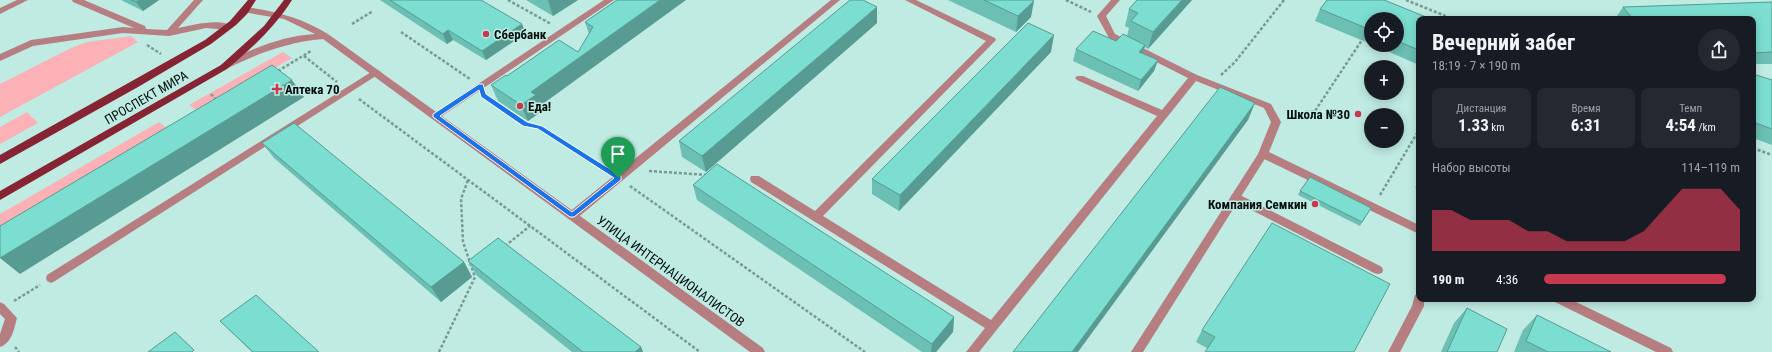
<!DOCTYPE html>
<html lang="ru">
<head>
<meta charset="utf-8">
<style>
	:root { --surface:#171b24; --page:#242831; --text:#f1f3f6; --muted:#9ea1a6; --accent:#c8384f }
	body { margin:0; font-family:"Roboto Condensed",sans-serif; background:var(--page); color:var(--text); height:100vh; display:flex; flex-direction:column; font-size:15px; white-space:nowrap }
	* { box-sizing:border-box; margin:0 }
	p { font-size:13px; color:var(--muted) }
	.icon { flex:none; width:22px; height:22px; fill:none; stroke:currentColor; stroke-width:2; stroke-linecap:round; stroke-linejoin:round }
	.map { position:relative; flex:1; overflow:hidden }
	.panel { position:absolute; left:1416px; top:16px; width:340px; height:286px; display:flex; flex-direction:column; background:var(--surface); border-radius:8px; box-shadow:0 2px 10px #0003 }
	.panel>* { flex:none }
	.buttons { position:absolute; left:1364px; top:12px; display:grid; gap:8px }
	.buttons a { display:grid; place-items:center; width:40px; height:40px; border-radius:50%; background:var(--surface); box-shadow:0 2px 10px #0003; font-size:20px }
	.pin { position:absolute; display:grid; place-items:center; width:34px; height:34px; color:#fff; margin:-41px -17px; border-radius:50% 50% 50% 0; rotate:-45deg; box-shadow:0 0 4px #0007 }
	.pin .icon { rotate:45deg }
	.round { display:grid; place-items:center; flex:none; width:42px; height:42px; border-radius:21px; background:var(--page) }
	.headline { display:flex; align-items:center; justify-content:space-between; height:68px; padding:0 16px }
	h1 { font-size:22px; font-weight:700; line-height:30px }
	.metrics { display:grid; grid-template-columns:repeat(3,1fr); gap:6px; height:68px; padding:4px 16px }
	.metrics div { display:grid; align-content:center; border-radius:8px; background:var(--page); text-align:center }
	.metrics b { font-size:17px; font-weight:700 }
	.metrics small { font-size:11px; font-weight:400 }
	.metrics p { font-size:11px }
	.chart { height:112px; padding:8px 16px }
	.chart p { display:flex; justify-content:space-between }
	.chart svg { width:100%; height:72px; margin-top:4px; fill:var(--accent); opacity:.7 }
	ul { padding:0 16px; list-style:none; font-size:13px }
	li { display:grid; grid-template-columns:64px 48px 1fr; align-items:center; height:30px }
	li i { height:10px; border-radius:5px; background:var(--accent) }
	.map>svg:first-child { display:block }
</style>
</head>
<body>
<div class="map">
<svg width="1772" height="352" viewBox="0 0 1772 352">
	<rect width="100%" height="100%" fill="#bfebe3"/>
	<path fill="#fbb1b5" d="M131,36L138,42L0,117V84L71,48L87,42Z
		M283,52L292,58L199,112L189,105Z
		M27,112L38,123L0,144V127Z
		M159,122L169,130L0,231V214Z"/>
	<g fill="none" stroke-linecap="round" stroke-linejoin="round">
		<path stroke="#799993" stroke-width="2.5" stroke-dasharray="3 2" stroke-linecap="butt" d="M508,0L551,24
			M1066,0L1091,12
			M1406,0L1453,19
			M352,24L373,11
			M401,32L470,79
			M147,45L161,54
			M304,56L337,82
			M278,71L311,51
			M1221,75L1235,62L1284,0
			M211,94L217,101
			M486,97L526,124L539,127L606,170
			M359,99L700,352
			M1286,110L1297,113L1315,111L1362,40
			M1753,148L1772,155
			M649,171L708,175
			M630,186L865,352
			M1380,195L1419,130
			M505,246L530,226
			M14,301L40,285
			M15,347L19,352
			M439,352L475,277L463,242L461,199L468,180"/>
		<path fill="#b67e80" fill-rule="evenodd" d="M17,0H28L0,14V8Z
			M72,0H84L145,26L146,29L167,30L194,0H203L178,28C191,25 223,17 232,27L228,30L206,28L169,36L123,33L33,46L0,61V54L31,40L123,27L134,28L73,2Z
			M604,0H614L439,118H433L431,116L433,114Z
			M831,0H840L576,219H568L567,216L568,213Z
			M905,0H916L995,38L996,40L823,216L991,320L1157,116L1077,80L1075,78L1077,76H1083L1162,110L1188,78L1109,38L1097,16L1111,0H1120L1106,16L1115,34L1197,75L1271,104L1281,122L1269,152L1419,225V234L1260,157L1258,154L1271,122L1264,108L1196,81L979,352H966L985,328L751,182L750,179L751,176H759L815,211L986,41Z
			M376,69L381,72L379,74L55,281L51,283L47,281L46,278L47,275Z
			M1236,193L1382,267L1383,270L1382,273L1378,274L1374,273L1232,200L1231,197L1232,194Z
			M1419,293V299H1424V306L1400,352H1388L1412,306L1415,295Z
			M1553,299H1570L1671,348L1673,352H1656L1555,302Z
			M0,302L4,304L17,318C14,329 12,343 0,347V334L5,319L0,314Z"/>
		<path fill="#b67e80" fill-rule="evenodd" d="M1263,150L1266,151L1268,154L1266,157L1143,352H1131L1260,151Z"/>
		<path fill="#b67e80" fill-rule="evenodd" d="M246,7C276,11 302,18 328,34L763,348L765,352H750L323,39C288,42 259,53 228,68H222L220,66L222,64C252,49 281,36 315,34L284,19L243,12L242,10L243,8Z"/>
		<path fill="#862434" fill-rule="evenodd" d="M248,0H256L247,14L236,25L211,44L138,87L0,164V155L205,40L230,21Z
			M284,0H292C275,27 252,48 227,69L0,200V191L221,65L264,26Z"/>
	</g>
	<path fill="#6bbfb3" d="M121,0H159L143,11Z
		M380,0H481L526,33L486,60L453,40L447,44Z
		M526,0H578L553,16Z
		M617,0L540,106L542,111L528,121L498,101L491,85L507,76L578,52L589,34L585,22Z
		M948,0H1032L1031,17L1016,32Z
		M1137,0H1192L1148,49L1145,47L1143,53L1158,60L1154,71L1138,91L1073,61L1076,49L1116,41L1127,36L1129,28L1125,26L1129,9Z
		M1772,2V64H1753V19H1615L1623,7Z
		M1320,9L1419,19V65L1373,45H1397V19H1371V44L1315,21Z
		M877,23L706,172L682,157L679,141Z
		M1051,52L899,211L872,194V179Z
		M1753,74L1772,80V145L1753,138Z
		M262,143L464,262L472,277L441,302L274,158Z
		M1419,181V189L1415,188Z
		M693,185L954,317L953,332L936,352H922L697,200Z
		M1300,191L1371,208L1360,226L1298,195Z
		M468,261L641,347L643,352H572L477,276Z
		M1390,284L1207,348L1196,342L1202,330Z
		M1467,308L1497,352H1441L1454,323Z
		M1537,315L1611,352H1514L1523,330Z
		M220,321L319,352H252Z"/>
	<path fill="#579b92" d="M140,0H159L143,11L136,2Z
		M548,0H578L553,16Z
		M660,0H686L540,106L542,111L528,121L521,105L531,92Z
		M1182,0H1192L1148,49L1153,32Z
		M1034,1L1031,17L1016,32L1018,16Z
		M877,7V23L706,172L702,156Z
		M522,24L526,33L486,60L482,51Z
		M448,30L453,40L447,44L443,34Z
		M1054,35L1051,52L899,211L900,195Z
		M1145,45L1142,56L1139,52Z
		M1158,60L1154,71L1138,91L1141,80Z
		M292,80L304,97L20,274L0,258Z
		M1255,103L1248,120L1078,352H1072Z
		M464,262L472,277L441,302L431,287Z
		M954,317L953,332L936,352H931L932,344Z
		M641,347L643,352H635Z"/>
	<path fill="#7cded0" stroke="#579b92" d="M131,0H140L136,2Z
		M390,0H481L522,24L482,51L448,30L443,34Z
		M617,0H660L531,92L536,95L521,105L491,85L506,75L507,76L559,40L578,52L593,27L585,22Z
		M850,0H863L877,7L702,156L679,141Z
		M984,0H1032L1034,1L1018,16Z
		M1137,0H1182L1153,32L1131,21L1138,13L1129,9Z
		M1327,0H1384L1431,19H1419V50L1397,41V19H1371V30L1320,9Z
		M1772,2V52L1753,53V19H1633L1623,7Z
		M1028,23L1054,35L900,195L872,179Z
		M1093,31L1116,41L1123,34L1145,45L1139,52L1158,60L1141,80L1076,49Z
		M272,65L292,80L0,258V226Z
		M1753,74L1772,80V129L1753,122Z
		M1220,87L1255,103L1072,352H1013Z
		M294,123L464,262L431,287L262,143Z
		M717,164L954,317L932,344L693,185Z
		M1310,177L1371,208L1362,222L1300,191Z
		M1272,223L1390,284L1354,352H1205L1215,337L1202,330Z
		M498,238L641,347L635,352H583L468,261Z
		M256,295L319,352H253L220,321Z
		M1467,308L1507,329L1497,352H1447Z
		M1537,315L1611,352H1548L1526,341Z
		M175,332L194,350L192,352H148Z"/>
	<path fill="#1a73e8" stroke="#fff" fill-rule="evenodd" d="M479,84H483L486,94L527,122L542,126L621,176V180L574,217H570L433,117V114ZM479,90L481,97L523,126L538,129L614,178L572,212L440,116Z"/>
	<g fill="#c8384f" stroke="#bfebe3" stroke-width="1.5">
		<circle cx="486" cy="34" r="4"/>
		<path d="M275 83h4v4h4v4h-4v4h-4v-4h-4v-4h4z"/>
		<circle cx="520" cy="106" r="4"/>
		<circle cx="1358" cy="114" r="4"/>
		<circle cx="1315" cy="204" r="4"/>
	</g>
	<g text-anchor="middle" stroke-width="3" stroke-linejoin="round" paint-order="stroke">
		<g font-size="13" font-weight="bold" fill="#010e0c" stroke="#bfebe3" text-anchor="start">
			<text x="494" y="39">Сбербанк</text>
			<text x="285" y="94">Аптека 70</text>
			<text x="528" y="111">Еда!</text>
			<text x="1350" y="119" text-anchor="end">Школа №30</text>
			<text x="1307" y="209" text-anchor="end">Компания Семкин</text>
		</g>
		<g font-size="13" fill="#010e0c" stroke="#bfebe3">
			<text transform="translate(146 97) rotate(-30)" y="5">ПРОСПЕКТ МИРА</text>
			<text transform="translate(671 271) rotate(36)" y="5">УЛИЦА ИНТЕРНАЦИОНАЛИСТОВ</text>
		</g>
	</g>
</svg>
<div class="buttons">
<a><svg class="icon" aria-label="locate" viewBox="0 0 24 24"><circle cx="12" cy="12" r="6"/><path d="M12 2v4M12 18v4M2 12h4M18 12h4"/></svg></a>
<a>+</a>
<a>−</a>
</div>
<div class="pin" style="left:618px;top:178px;background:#1e9e55"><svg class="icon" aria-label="arrive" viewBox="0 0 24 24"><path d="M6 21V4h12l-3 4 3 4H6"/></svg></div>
<section class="panel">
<div class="headline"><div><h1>Вечерний забег</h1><p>18:19 · 7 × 190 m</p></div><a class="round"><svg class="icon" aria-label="share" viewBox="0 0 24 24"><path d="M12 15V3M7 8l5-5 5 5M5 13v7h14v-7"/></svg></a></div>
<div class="metrics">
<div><p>Дистанция</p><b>1.33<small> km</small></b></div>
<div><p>Время</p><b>6:31</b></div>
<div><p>Темп</p><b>4:54<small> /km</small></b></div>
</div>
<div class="chart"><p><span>Набор высоты</span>114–119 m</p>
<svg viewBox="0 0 160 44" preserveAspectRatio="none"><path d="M0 44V19L10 19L20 25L30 25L40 25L50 32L60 32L70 38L80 38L90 38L100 38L110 32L120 19L130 6L140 6L150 6L160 19V44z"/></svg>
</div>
<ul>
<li><b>190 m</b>4:36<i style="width:93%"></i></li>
</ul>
</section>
</div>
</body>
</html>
